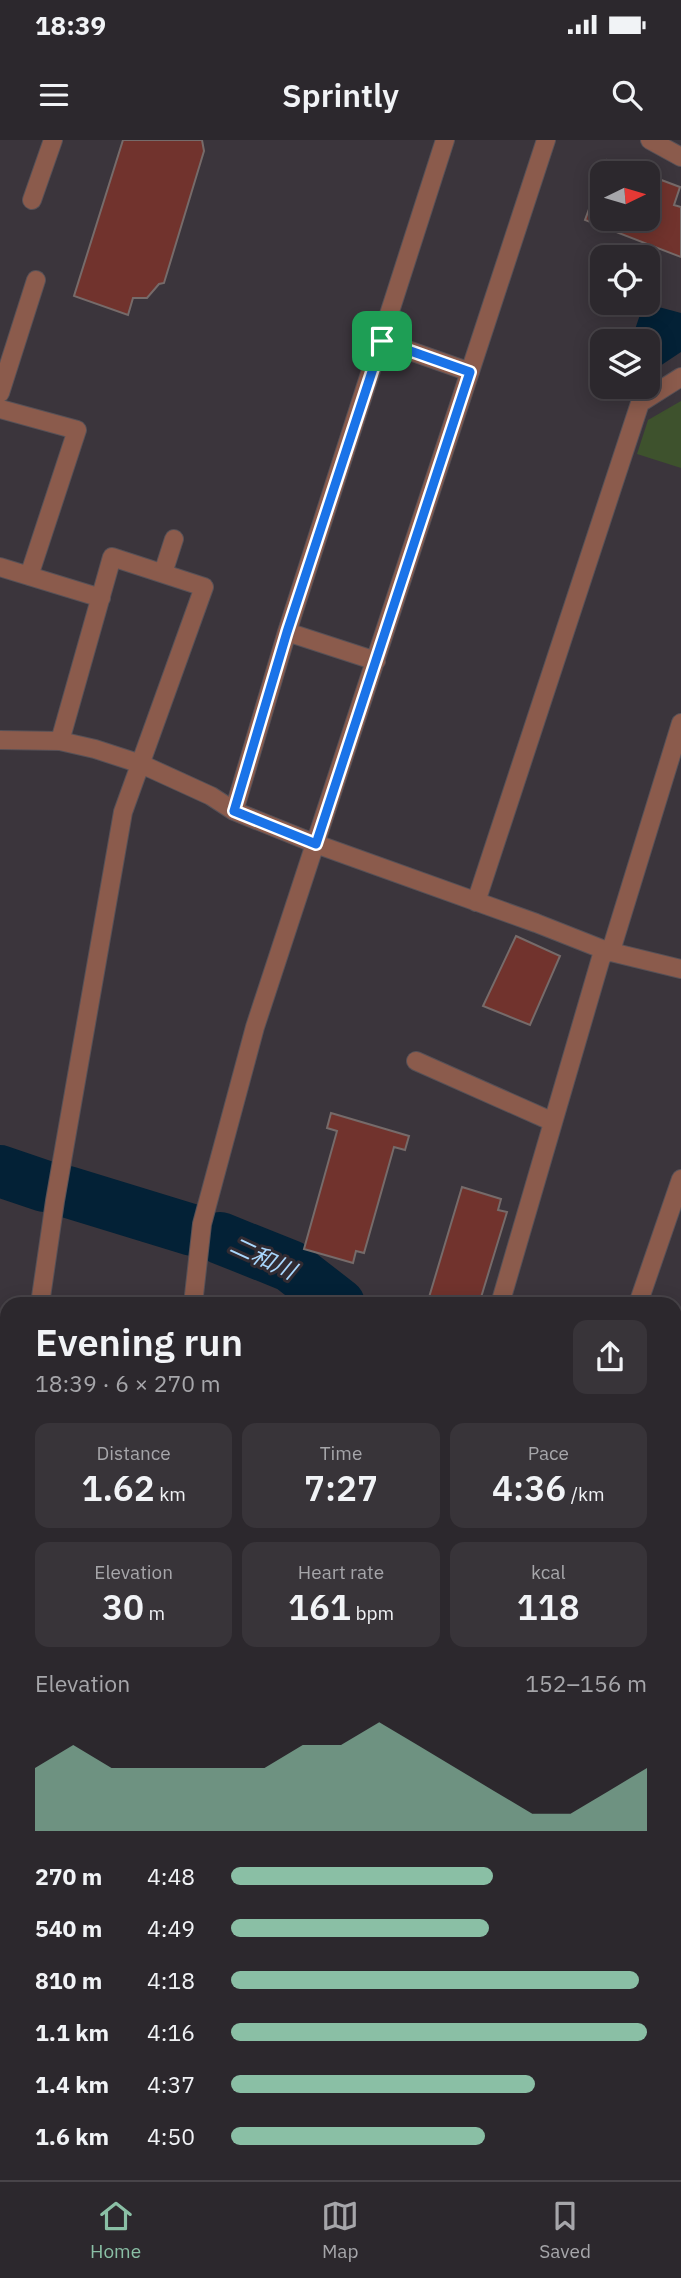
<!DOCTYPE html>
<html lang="en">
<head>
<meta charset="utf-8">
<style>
	:root { --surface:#2c282d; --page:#383439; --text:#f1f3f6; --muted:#a6a6aa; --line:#484449; --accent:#8abfa5 }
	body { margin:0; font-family:"IBM Plex Sans","Noto Sans JP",sans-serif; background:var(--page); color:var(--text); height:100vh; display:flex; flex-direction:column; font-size:26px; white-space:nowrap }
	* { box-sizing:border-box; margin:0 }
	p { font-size:23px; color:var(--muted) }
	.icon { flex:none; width:38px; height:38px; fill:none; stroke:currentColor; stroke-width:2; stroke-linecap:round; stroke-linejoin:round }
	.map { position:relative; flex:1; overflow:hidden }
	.drawer { position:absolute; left:0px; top:1157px; width:682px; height:884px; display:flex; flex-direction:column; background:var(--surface); border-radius:21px 21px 0 0; box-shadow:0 4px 18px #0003,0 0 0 2px var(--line) }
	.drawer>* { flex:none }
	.needle { width:46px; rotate:85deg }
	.buttons { position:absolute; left:590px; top:21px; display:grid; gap:14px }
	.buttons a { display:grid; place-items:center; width:70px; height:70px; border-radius:14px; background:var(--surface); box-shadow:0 4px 18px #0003,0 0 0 2px var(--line); font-size:35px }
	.pin { position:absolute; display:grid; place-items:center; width:60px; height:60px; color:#fff; margin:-30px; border-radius:14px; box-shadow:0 4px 10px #0006 }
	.round { display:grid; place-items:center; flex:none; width:74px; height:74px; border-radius:14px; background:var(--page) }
	.overview { display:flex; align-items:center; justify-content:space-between; height:119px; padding:0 35px }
	h1 { font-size:38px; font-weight:600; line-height:52px }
	.metrics { display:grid; grid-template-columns:repeat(3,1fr); gap:10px; height:119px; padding:7px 35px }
	.metrics div { display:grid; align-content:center; border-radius:14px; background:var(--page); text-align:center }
	.metrics b { font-size:35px; font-weight:600 }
	.metrics small { font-size:19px; font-weight:400 }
	.metrics p { font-size:19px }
	.chart { height:196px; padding:14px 35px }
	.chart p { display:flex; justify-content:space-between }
	.chart svg { width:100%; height:126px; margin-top:7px; fill:var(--accent); opacity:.7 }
	ul { padding:0 35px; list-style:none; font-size:23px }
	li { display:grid; grid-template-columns:112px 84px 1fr; align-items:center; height:52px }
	li i { height:18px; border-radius:9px; background:var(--accent) }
	.status { display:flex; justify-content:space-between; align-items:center; height:49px; padding:0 35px; background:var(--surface); direction:ltr }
	.status svg { height:19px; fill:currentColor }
	header { display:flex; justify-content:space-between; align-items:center; height:91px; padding:0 35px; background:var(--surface); font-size:32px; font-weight:600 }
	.tabs { display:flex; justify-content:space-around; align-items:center; height:98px; border-top:2px solid var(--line); background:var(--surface); font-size:19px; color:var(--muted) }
	.tabs a { display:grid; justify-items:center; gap:4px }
	.tabs .active { color:var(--accent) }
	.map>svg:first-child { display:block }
</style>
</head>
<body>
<div class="status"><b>18:39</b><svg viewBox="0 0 49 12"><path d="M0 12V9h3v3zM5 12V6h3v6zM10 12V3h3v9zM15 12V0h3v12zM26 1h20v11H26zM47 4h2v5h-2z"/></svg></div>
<header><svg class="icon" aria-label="menu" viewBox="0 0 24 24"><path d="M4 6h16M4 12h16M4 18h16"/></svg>Sprintly<svg class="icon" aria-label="search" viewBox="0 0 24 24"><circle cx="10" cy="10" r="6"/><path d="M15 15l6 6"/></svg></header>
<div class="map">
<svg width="681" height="2040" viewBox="0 0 681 2040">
	<rect width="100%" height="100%" fill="#3b353c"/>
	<path fill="#3e522d" d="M681,261V328L637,314L648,280Z"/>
	<path fill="#032136" d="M644,163L681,173V212L648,234V201H631Z"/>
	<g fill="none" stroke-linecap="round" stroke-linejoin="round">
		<path stroke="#032136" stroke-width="52" d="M0,1031L44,1046
			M68,1052L192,1090
			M220,1098L290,1126L339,1164
			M676,1548L681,1597"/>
	</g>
	<path fill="#71332d" stroke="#766b6a" stroke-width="2" d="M123,0H202L204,11L164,143L159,144L147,158H133L128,175L74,156Z
		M607,20L643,33H602Z
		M602,34V79H648V35L680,47L674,65L681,67V117L585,80Z
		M516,796L560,816L530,885L483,866Z
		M331,973L409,996L405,1010L394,1007L364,1113L356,1111L353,1123L304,1109L337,991L327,988Z
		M462,1047L501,1059L498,1070L507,1072L479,1164H427Z"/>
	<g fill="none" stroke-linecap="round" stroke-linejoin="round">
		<g stroke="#575157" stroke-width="20">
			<path id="minor" d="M650,0L681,17
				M32,60L53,0
				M382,201L470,232
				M0,253L36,140
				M0,269L77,290L29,436
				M0,427L101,458
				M163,433L174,399
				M287,492L376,521
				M0,600L60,601L95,609L141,624L211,656L234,671L316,704L536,783L607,811L681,829
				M234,671L287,492L445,0
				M476,762L640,263L681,237
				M416,921L551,981
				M40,1164L55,1061L123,672L204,447L112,417L60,601
				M193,1164L202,1084L255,887L546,0
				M500,1164L601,818L613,804L681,583
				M638,1164L681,1039
				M7,1396L3,1422L7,1423
				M0,1729L7,1731
				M0,1801L7,1779
				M676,1909L681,1910
				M414,2040L415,2034
				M577,2040V2034"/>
		</g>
		<g stroke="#575157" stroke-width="20">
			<path id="major" d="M0,1925L7,1930
				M138,2034L146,2040"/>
		</g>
		<use href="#minor" stroke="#8b5b4c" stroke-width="18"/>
		<use href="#major" stroke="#db7b5c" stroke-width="18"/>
	</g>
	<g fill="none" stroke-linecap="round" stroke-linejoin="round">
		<g stroke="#fff" stroke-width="14">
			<path id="route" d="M382,201L470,232L316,704L234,671L287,492Z"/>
		</g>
		<use href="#route" stroke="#1a73e8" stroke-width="9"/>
	</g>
	<g text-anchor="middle" stroke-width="6" stroke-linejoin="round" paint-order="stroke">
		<g font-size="23" font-style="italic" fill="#a9d7fd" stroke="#312b32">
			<text transform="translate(263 1118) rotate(25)" y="8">二和川</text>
		</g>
	</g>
</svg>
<div class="buttons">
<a><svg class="needle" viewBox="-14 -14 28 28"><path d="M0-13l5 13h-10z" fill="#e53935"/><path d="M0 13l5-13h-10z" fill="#a6a6aa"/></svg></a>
<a><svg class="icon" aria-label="locate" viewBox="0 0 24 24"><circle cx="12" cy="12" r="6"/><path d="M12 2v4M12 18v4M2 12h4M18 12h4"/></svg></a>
<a><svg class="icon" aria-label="layers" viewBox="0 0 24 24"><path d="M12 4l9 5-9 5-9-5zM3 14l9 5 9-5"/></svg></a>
</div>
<div class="pin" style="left:382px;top:201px;background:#1e9e55"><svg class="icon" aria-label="arrive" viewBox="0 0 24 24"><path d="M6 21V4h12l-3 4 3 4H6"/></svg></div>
<section class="drawer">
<div class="overview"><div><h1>Evening run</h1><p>18:39 · 6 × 270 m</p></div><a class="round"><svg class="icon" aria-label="share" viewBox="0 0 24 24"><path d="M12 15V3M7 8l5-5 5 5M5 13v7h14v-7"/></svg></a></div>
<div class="metrics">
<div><p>Distance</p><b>1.62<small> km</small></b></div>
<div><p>Time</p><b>7:27</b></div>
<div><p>Pace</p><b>4:36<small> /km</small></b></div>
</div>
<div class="metrics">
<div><p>Elevation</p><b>30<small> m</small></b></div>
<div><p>Heart rate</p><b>161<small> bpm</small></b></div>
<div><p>kcal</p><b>118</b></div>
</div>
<div class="chart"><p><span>Elevation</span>152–156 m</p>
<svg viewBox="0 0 160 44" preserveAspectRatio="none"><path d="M0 44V22L10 14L20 22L30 22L40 22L50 22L60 22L70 14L80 14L90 6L100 14L110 22L120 30L130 38L140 38L150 30L160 22V44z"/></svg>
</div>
<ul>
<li><b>270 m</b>4:48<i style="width:63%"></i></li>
<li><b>540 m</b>4:49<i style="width:62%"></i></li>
<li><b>810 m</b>4:18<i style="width:98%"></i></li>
<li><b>1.1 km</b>4:16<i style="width:100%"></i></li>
<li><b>1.4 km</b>4:37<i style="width:73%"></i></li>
<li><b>1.6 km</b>4:50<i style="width:61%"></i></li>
</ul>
</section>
</div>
<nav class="tabs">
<a class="active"><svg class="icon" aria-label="home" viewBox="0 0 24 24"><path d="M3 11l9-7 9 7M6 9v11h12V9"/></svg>Home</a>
<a><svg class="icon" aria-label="map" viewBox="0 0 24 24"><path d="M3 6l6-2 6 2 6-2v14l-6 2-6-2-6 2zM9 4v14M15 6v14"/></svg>Map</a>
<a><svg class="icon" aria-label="saved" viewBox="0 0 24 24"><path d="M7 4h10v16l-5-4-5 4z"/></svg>Saved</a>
</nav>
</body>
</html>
